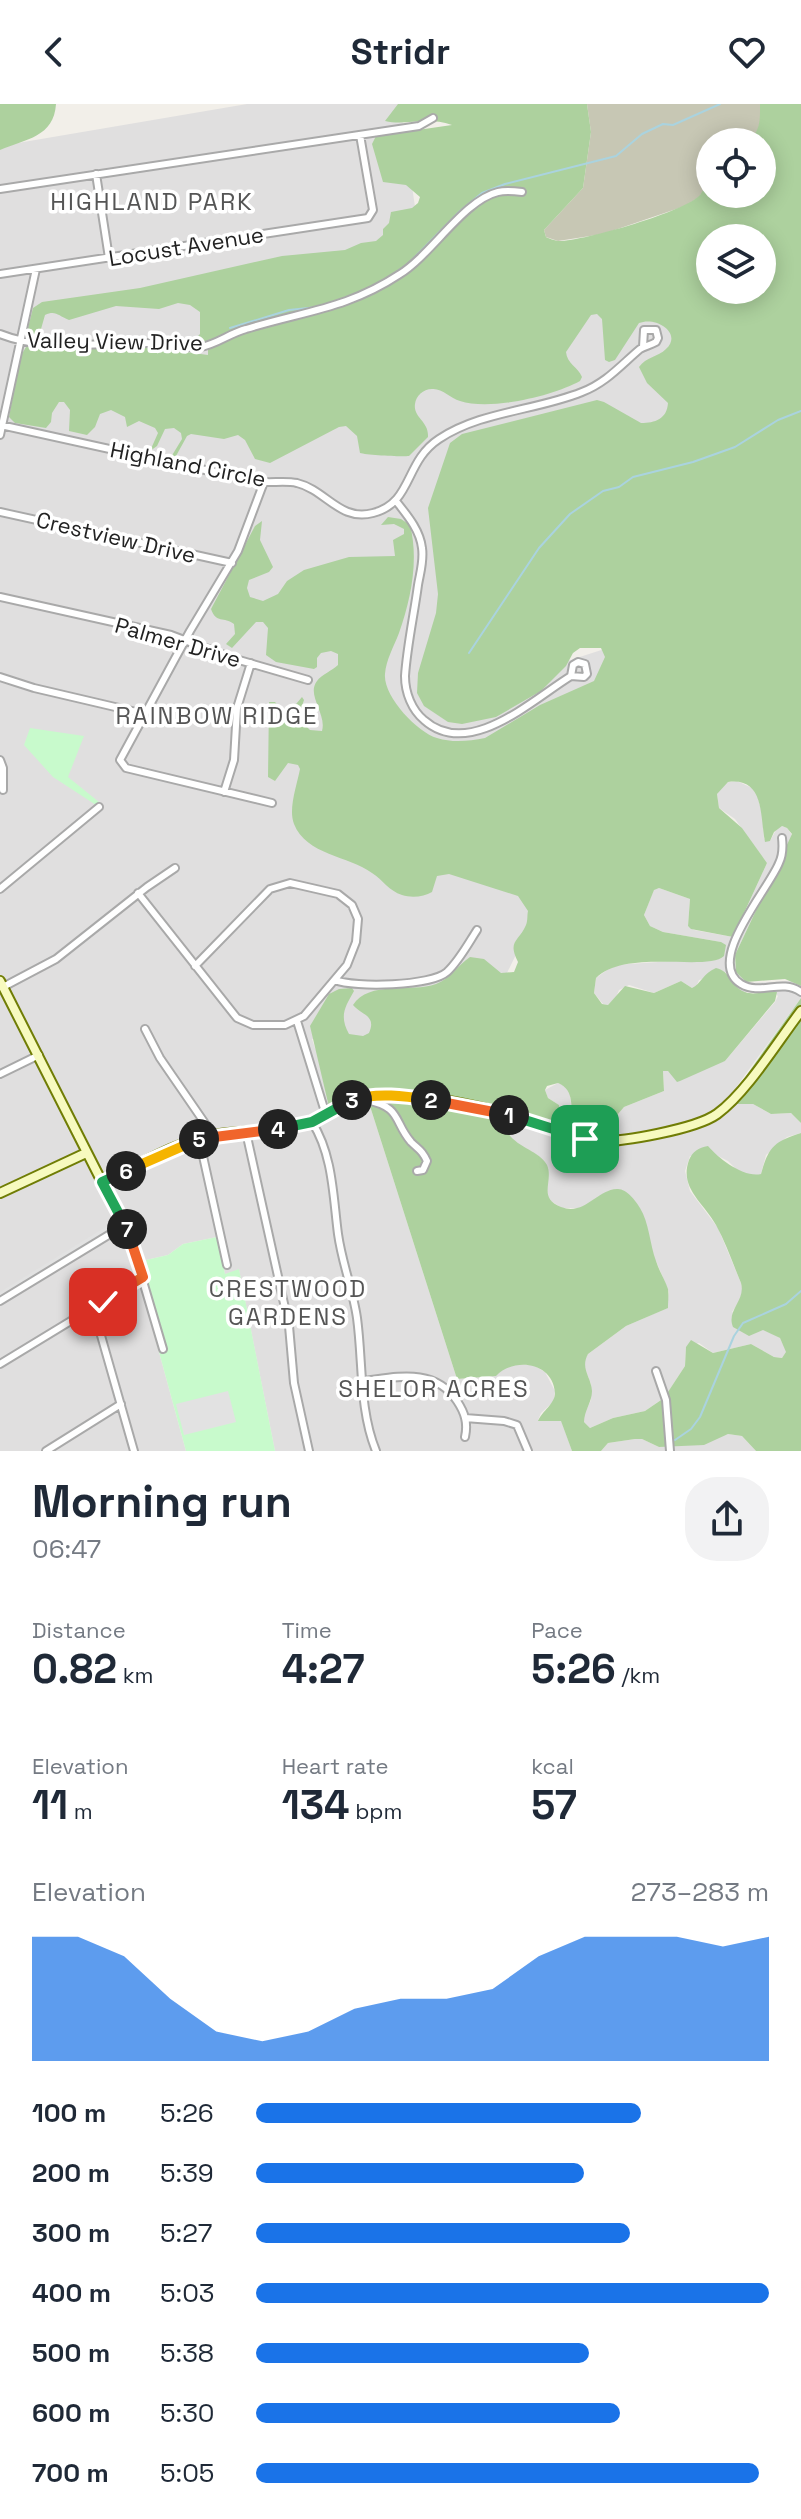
<!DOCTYPE html>
<html lang="en">
<head>
<meta charset="utf-8">
<style>
	:root { --surface:#fff; --page:#f2f2f3; --text:#1f2937; --muted:#747a83; --accent:#1a73e8 }
	body { margin:0; font-family:"Space Grotesk",sans-serif; background:var(--page); color:var(--text); height:100vh; display:flex; flex-direction:column; font-size:30px; white-space:nowrap }
	* { box-sizing:border-box; margin:0 }
	p { font-size:26px; color:var(--muted) }
	.icon { flex:none; width:44px; height:44px; fill:none; stroke:currentColor; stroke-width:2; stroke-linecap:round; stroke-linejoin:round }
	.map { position:relative; height:1347px; overflow:hidden }
	.sheet { display:flex; flex-direction:column; background:var(--surface); flex:1 }
	.sheet>* { flex:none }
	.tools { position:absolute; left:696px; top:24px; display:grid; gap:16px }
	.tools a { display:grid; place-items:center; width:80px; height:80px; border-radius:50%; background:var(--surface); box-shadow:0 4px 20px #0003; font-size:40px }
	.pin { position:absolute; display:grid; place-items:center; width:68px; height:68px; color:#fff; margin:-34px; border-radius:16px; box-shadow:0 4px 12px #0006 }
	.km { position:absolute; width:40px; height:40px; margin:-20px; border-radius:50%; background:#222; color:#fff; font-size:22px; line-height:40px; text-align:center }
	.round { display:grid; place-items:center; flex:none; width:84px; height:84px; border-radius:32px; background:var(--page) }
	.overview { display:flex; align-items:center; justify-content:space-between; height:136px; padding:0 32px }
	h1 { font-size:44px; font-weight:600; line-height:60px }
	.figures { display:grid; grid-template-columns:repeat(3,1fr); gap:12px; height:136px; padding:8px 32px }
	.figures div { display:grid; align-content:center }
	.figures b { font-size:40px; font-weight:600 }
	.figures small { font-size:22px; font-weight:400 }
	.figures p { font-size:22px }
	.chart { height:224px; padding:16px 32px }
	.chart p { display:flex; justify-content:space-between }
	.chart svg { width:100%; height:144px; margin-top:8px; fill:var(--accent); opacity:.7 }
	ul { padding:0 32px; list-style:none; font-size:26px }
	li { display:grid; grid-template-columns:128px 96px 1fr; align-items:center; height:60px }
	li i { height:20px; border-radius:10px; background:var(--accent) }
	header { display:flex; justify-content:space-between; align-items:center; height:104px; padding:0 32px; background:var(--surface); font-size:36px; font-weight:600 }
	.map>svg:first-child { display:block }
</style>
</head>
<body>
<header><svg class="icon" aria-label="back" viewBox="0 0 24 24"><path d="M15 5l-7 7 7 7"/></svg>Stridr<svg class="icon" aria-label="heart" viewBox="0 0 24 24"><path d="M12 20l-8-8c-3-5 5-10 8-4 3-6 11-1 8 4z"/></svg></header>
<div class="map">
<svg width="801" height="1347" viewBox="0 0 801 1347">
	<rect width="100%" height="100%" fill="#f2efe9"/>
	<path fill="#e0dfdf" d="M247,0H400L420,137L611,185L713,253L524,571L654,529L668,539L487,910L387,931L312,935L315,944L356,998L369,999L457,1275L495,1272L504,1264L514,1260L533,1261L545,1268L555,1287L554,1297L541,1309L538,1316H561L572,1347H275L239,1166L225,1170L217,1133L183,1140L168,1151L146,1156L149,1168L141,1182L186,1347H0V42Z
		M737,677L752,684L757,691L763,712L764,735L770,737L777,724L782,722L787,724L792,731L735,851L736,868L751,879L792,877L801,882V894L737,982V1000H753L771,1010L791,1009L801,1019V1029L787,1033L766,1051L761,1070L758,1072H749L737,1066L728,1057L716,1051L690,1052L685,1067L690,1087L718,1124L741,1179L743,1187L741,1195L732,1208L780,1234L787,1248L782,1254L774,1253L751,1240L713,1249L699,1239L686,1243L685,1262L664,1294L645,1307L613,1314L590,1324L584,1318V1311L591,1296V1280L585,1265L584,1256L588,1250L626,1222L667,1204L669,1188L656,1157L599,1092L586,1102L579,1104H562L549,1096L546,1088L548,1065L538,1052L511,1036L505,1026L520,1020L536,1023L556,1015L560,1006L559,1001L548,994L545,986L558,979L566,982L570,990L572,1013L613,1016L624,1003L664,987L663,967H668L672,970L725,957L775,898L778,892L773,887L743,888L736,883L727,868L699,876L696,883L692,884L681,877L654,889L629,881L619,886L616,893L608,901L603,900L594,889L596,874L614,861L688,856L721,838L663,828L650,822L644,811L654,785L659,784L690,795L688,822L694,826L733,833L767,759L735,715L719,704L717,690L720,685L728,678Z
		M728,1330L742,1332L756,1347H601L608,1339L635,1335H642L659,1343Z"/>
	<path fill="#c7c7b4" d="M587,0H760L761,20L755,31L746,38H710L706,83L699,93L685,102L603,130L558,137L546,133L544,126L583,84L591,28Z"/>
	<path fill="#add19e" fill-rule="evenodd" d="M0,0H56C54,33 26,35 0,46Z
		M398,0H587L591,28L583,84L544,126L546,133C547,134 557,137 558,137C581,138 687,107 700,91C709,80 705,66 710,55V90H762V38H746C761,29 760,16 760,0H801V882L785,875L746,878L736,868L735,851L792,730L787,724L782,722L774,728L770,737L765,738C760,713 765,673 728,678L717,690L719,704L742,724L767,759L733,833L691,825L688,822L690,795L659,784L654,786L644,811L650,822L663,828L721,838L726,841L724,852C707,868 626,844 596,874L594,889L602,900L608,901L625,882L654,889L681,877L692,884C701,880 703,869 716,864C731,867 731,883 745,888C755,892 767,886 777,888L775,897L725,957L680,977L677,978L668,967H663L664,987L624,1003L613,1016L603,1022H584L574,1018C569,1003 576,987 558,979L547,982L545,986L548,994L559,1001L560,1006C550,1030 523,1015 506,1026C516,1044 539,1046 547,1061C554,1077 537,1094 561,1103C585,1112 596,1086 617,1085C626,1084 636,1097 640,1104C649,1118 650,1141 656,1157C659,1167 665,1176 668,1185C669,1191 668,1197 668,1204L626,1222L588,1250C580,1265 591,1272 592,1287C592,1298 584,1307 584,1318L590,1324L613,1314L645,1307L664,1294L685,1262L686,1243L691,1236L713,1249L751,1240L774,1253L782,1254L786,1248L780,1234L763,1226L749,1232L733,1223C726,1206 746,1197 741,1179C733,1160 726,1139 716,1121C703,1098 679,1084 689,1056C693,1047 698,1044 708,1042C719,1055 744,1074 761,1070C769,1042 774,1038 801,1029V1347H756L742,1332L728,1330L704,1341L659,1343L642,1335H635L608,1339L601,1347H572L561,1317H538C542,1307 555,1300 555,1289C553,1258 514,1253 496,1272L457,1275L369,999L365,997L337,1007L329,1003L310,922L329,890L339,885L352,884L354,887C345,903 339,912 349,930L363,932L369,929C377,911 361,911 353,901C369,876 411,889 436,880C451,874 458,861 470,853L484,855L501,869L514,868L518,858C507,836 519,838 526,821C528,816 527,811 528,807L518,792L449,770L437,772L432,788C424,793 411,794 402,791C389,787 383,776 372,769C349,752 306,751 294,720C288,705 297,681 300,665L298,661L288,659L275,677L268,673L269,598H275L280,604L291,606L302,593L304,596L298,614L310,626L322,627C327,610 306,591 317,577C322,570 332,567 338,561V550L331,547L321,549L317,554V563L314,565L276,558L266,551L268,524L263,518H256L232,544L226,540L235,530L234,520C224,512 216,520 211,505L255,422L262,417L260,436L273,463L269,468L249,476L247,484L250,493L263,497L278,490L287,477L304,466L349,453L395,452L393,436L404,430V425L394,420L381,421L388,413L401,415L410,421C419,456 411,495 399,529C394,542 386,556 385,570C383,592 417,628 437,634C453,639 469,637 485,634L540,601L594,577L605,553L601,544H580L573,549L566,562L541,587L496,613L462,620L448,618L424,602L417,589L418,569L436,509L438,490L428,404L450,339L462,330L597,296L604,298L641,319C655,319 667,315 668,299L647,279L639,263C646,253 658,253 666,245C683,229 656,212 639,219L615,256L609,258L605,256L602,215L597,210L591,211L566,248C567,260 578,263 582,273L580,277C553,292 490,307 460,297C450,294 442,284 432,285C423,285 416,292 415,300C413,314 429,317 428,333L409,352C401,353 367,351 360,349L357,332L346,322L339,323L270,359L255,355L245,336L238,331L224,335L191,330L187,332L176,352L171,353L182,335L181,329L174,324L165,325L157,342L150,347L158,329L155,324L139,317L127,323L125,313L111,306L100,310L95,323L87,331L69,327L70,306L64,298H59L52,309L51,318L46,324L15,319L9,313L20,253L26,243L156,244L208,251V245L197,238V233L200,230V208L190,201L178,199L159,205L116,202L69,216C58,212 56,206 45,211L39,232L31,231L27,228L33,204L42,198L140,184L282,152L345,146L361,139L376,137L383,131V125L389,119L391,108L412,104L418,99L420,93L406,81L383,78L372,40L376,32L452,21C426,12 406,22 385,17ZM710,134H762V186H710Z
		M801,894V1019L791,1009L771,1010L753,1000H737L734,989Z"/>
	<path fill="#c8facc" d="M30,624L84,632L68,673L99,698L96,701L53,673L24,641Z
		M217,1133L225,1170L239,1165L275,1347H186L141,1182L149,1168L146,1156L168,1151L183,1140Z"/>
	<path fill="#e2e2e2" d="M117,1116L121,1124L0,1200V1188Z
		M228,1287L236,1318L184,1331L176,1300Z"/>
	<g fill="none" stroke-linecap="round" stroke-linejoin="round">
		<path stroke="#aad3df" stroke-width="2" d="M383,177L408,160L460,107L482,89L505,80L616,52L642,30L663,20L673,21L720,0
			M230,224L289,206L318,203
			M469,549L539,444L570,410L603,387L619,383L633,373L693,358L735,343L778,316L801,307
			M675,1336L691,1325L700,1313L734,1232L743,1219L786,1200L801,1187"/>
		<g stroke="#a9a9a9" stroke-width="10">
			<path id="street" d="M96,70L109,154
				M0,85L419,22L433,14
				M0,170L368,114L373,106L360,31
				M0,230C44,248 99,238 146,239C164,240 183,245 200,243C216,241 230,229 246,225C304,207 347,205 400,170C431,151 464,96 498,88C506,86 514,87 522,88
				M0,321C85,340 170,359 255,377C269,380 283,376 297,379C326,386 340,418 373,409C413,399 404,358 439,335C481,307 535,307 582,288C606,279 621,261 640,245C645,242 651,241 656,238L658,234L656,226H644L643,243
				M0,331L36,165
				M264,378L238,447L190,527L120,656L126,664L272,699
				M396,397C407,411 420,426 422,444C424,457 420,469 418,481C414,511 407,542 405,572C405,589 412,606 424,616C469,656 532,596 571,572L584,573L587,570L585,560L578,558L573,561L571,572
				M0,408L232,459
				M0,493L171,531L232,554L308,576
				M0,573L34,584L145,610
				M0,656L3,664V686
				M224,688L234,656L237,604L251,559
				M782,734C783,743 783,751 779,759C769,785 704,857 741,880C761,892 781,874 801,888
				M0,785L99,703
				M138,789L237,914L253,921H285L304,912L347,861L356,838L358,815L352,801L338,790L290,779L270,785L195,862
				M335,876C355,884 431,882 447,868C459,857 468,840 477,826
				M3,883L56,855L147,783L175,764
				M297,917L326,1011
				M145,925L160,954L213,1031
				M0,970L39,951
				M366,996C402,1003 393,1017 411,1038C419,1046 422,1046 427,1057L423,1066L417,1067
				M312,1018C333,1051 333,1092 338,1130C342,1159 353,1186 357,1214C363,1258 359,1305 376,1347
				M246,1028L289,1222L294,1279L309,1347
				M199,1034L227,1161
				M102,1078L130,1133L163,1245
				M0,1197L125,1121
				M90,1205L98,1221L134,1347
				M0,1260L143,1173
				M656,1267L666,1296L670,1347
				M363,1277C397,1273 434,1263 457,1297C465,1309 468,1319 465,1333
				M465,1314L504,1317L517,1321L528,1347
				M46,1347L121,1300"/>
		</g>
		<g stroke="#707d05" stroke-width="12">
			<path id="secondary" d="M0,877L102,1078C136,1063 171,1041 207,1032C239,1025 272,1030 303,1021C338,1010 348,992 388,992C437,991 490,1004 536,1019C556,1025 573,1034 594,1037C620,1039 696,1025 717,1010C747,988 778,937 801,907
				M0,1089L86,1049"/>
		</g>
		<use href="#street" stroke="#fff" stroke-width="6"/>
		<use href="#secondary" stroke="#f7fabf" stroke-width="8"/>
	</g>
	<g fill="none" stroke-linecap="round" stroke-linejoin="round">
		<g stroke="#fff" stroke-width="16">
			<path id="split-1" d="M509,1011L585,1035"/>
		</g>
		<g stroke="#fff" stroke-width="16">
			<path id="split-2" d="M431,996L509,1011"/>
		</g>
		<g stroke="#fff" stroke-width="16">
			<path id="split-3" d="M352,996C377,988 405,992 431,996"/>
		</g>
		<g stroke="#fff" stroke-width="16">
			<path id="split-4" d="M278,1025L312,1018L352,996"/>
		</g>
		<g stroke="#fff" stroke-width="16">
			<path id="split-5" d="M199,1035L278,1025"/>
		</g>
		<g stroke="#fff" stroke-width="16">
			<path id="split-6" d="M126,1067L199,1035"/>
		</g>
		<g stroke="#fff" stroke-width="16">
			<path id="split-7" d="M126,1067L102,1078L127,1125"/>
		</g>
		<g stroke="#fff" stroke-width="16">
			<path id="split-8" d="M118,1188L143,1173L127,1125"/>
		</g>
		<g stroke="#fff" stroke-width="16">
			<path id="split-9" d="M103,1198L118,1188"/>
		</g>
		<use href="#split-1" stroke="#22a559" stroke-width="10"/>
		<use href="#split-2" stroke="#f0652b" stroke-width="10"/>
		<use href="#split-3" stroke="#f5b400" stroke-width="10"/>
		<use href="#split-4" stroke="#22a559" stroke-width="10"/>
		<use href="#split-5" stroke="#f0652b" stroke-width="10"/>
		<use href="#split-6" stroke="#f5b400" stroke-width="10"/>
		<use href="#split-7" stroke="#22a559" stroke-width="10"/>
		<use href="#split-8" stroke="#f0652b" stroke-width="10"/>
		<use href="#split-9" stroke="#f5b400" stroke-width="10"/>
	</g>
	<g text-anchor="middle" stroke-width="7" stroke-linejoin="round" paint-order="stroke">
		<g font-size="22" fill="#222" stroke="#fff">
			<text transform="translate(186 142) rotate(-9)" y="8">Locust Avenue</text>
			<text transform="translate(115 237) rotate(1)" y="8">Valley View Drive</text>
			<text transform="translate(188 360) rotate(11)" y="8">Highland Circle</text>
			<text transform="translate(116 433) rotate(13)" y="8">Crestview Drive</text>
			<text transform="translate(178 538) rotate(16)" y="8">Palmer Drive</text>
		</g>
		<g font-size="24" letter-spacing="2" fill="#555" stroke="#fff">
			<text x="152" y="106">HIGHLAND PARK</text>
			<text x="217" y="620">RAINBOW RIDGE</text>
			<text x="288" y="1193">CRESTWOOD<tspan x="288" dy="28">GARDENS</tspan></text>
			<text x="434" y="1293">SHELOR ACRES</text>
		</g>
	</g>
</svg>
<div class="tools">
<a><svg class="icon" aria-label="locate" viewBox="0 0 24 24"><circle cx="12" cy="12" r="6"/><path d="M12 2v4M12 18v4M2 12h4M18 12h4"/></svg></a>
<a><svg class="icon" aria-label="layers" viewBox="0 0 24 24"><path d="M12 4l9 5-9 5-9-5zM3 14l9 5 9-5"/></svg></a>
</div>
<div class="pin" style="left:585px;top:1035px;background:#1e9e55"><svg class="icon" aria-label="arrive" viewBox="0 0 24 24"><path d="M6 21V4h12l-3 4 3 4H6"/></svg></div>
<div class="pin" style="left:103px;top:1198px;background:#d93025"><svg class="icon" aria-label="check" viewBox="0 0 24 24"><path d="M5 12l5 5 9-10"/></svg></div>
<b class="km" style="left:509px;top:1011px">1</b>
<b class="km" style="left:431px;top:996px">2</b>
<b class="km" style="left:352px;top:996px">3</b>
<b class="km" style="left:278px;top:1025px">4</b>
<b class="km" style="left:199px;top:1035px">5</b>
<b class="km" style="left:126px;top:1067px">6</b>
<b class="km" style="left:127px;top:1125px">7</b>
</div>
<section class="sheet">
<div class="overview"><div><h1>Morning run</h1><p>06:47</p></div><a class="round"><svg class="icon" aria-label="share" viewBox="0 0 24 24"><path d="M12 15V3M7 8l5-5 5 5M5 13v7h14v-7"/></svg></a></div>
<div class="figures">
<div><p>Distance</p><b>0.82<small> km</small></b></div>
<div><p>Time</p><b>4:27</b></div>
<div><p>Pace</p><b>5:26<small> /km</small></b></div>
</div>
<div class="figures">
<div><p>Elevation</p><b>11<small> m</small></b></div>
<div><p>Heart rate</p><b>134<small> bpm</small></b></div>
<div><p>kcal</p><b>57</b></div>
</div>
<div class="chart"><p><span>Elevation</span>273–283 m</p>
<svg viewBox="0 0 160 44" preserveAspectRatio="none"><path d="M0 44V6L10 6L20 12L30 25L40 35L50 38L60 35L70 28L80 25L90 25L100 22L110 12L120 6L130 6L140 6L150 9L160 6V44z"/></svg>
</div>
<ul>
<li><b>100 m</b>5:26<i style="width:75%"></i></li>
<li><b>200 m</b>5:39<i style="width:64%"></i></li>
<li><b>300 m</b>5:27<i style="width:73%"></i></li>
<li><b>400 m</b>5:03<i style="width:100%"></i></li>
<li><b>500 m</b>5:38<i style="width:65%"></i></li>
<li><b>600 m</b>5:30<i style="width:71%"></i></li>
<li><b>700 m</b>5:05<i style="width:98%"></i></li>
</ul>
</section>
</body>
</html>
